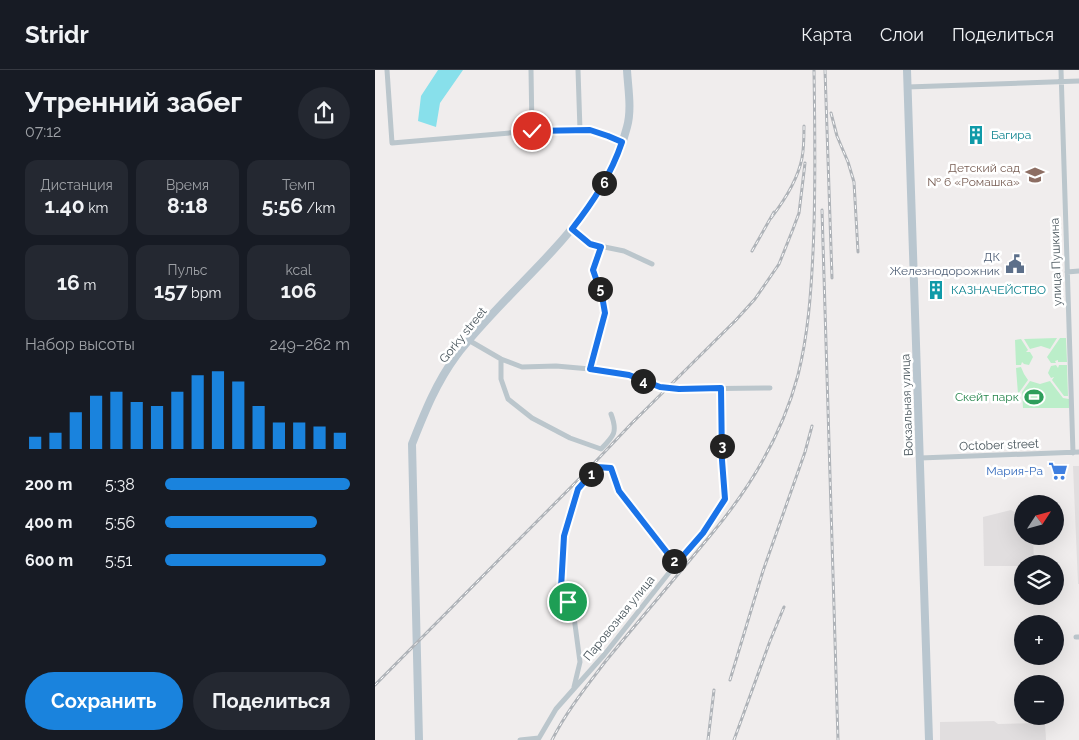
<!DOCTYPE html>
<html lang="ru">
<head>
<meta charset="utf-8">
<style>
	:root { --surface:#171b24; --page:#242831; --text:#f1f3f6; --muted:#9ea1a6; --line:#363941; --accent:#1a83dd }
	body { margin:0; font-family:Raleway,sans-serif; background:var(--page); color:var(--text); height:100vh; display:flex; flex-direction:column; font-size:19px; white-space:nowrap }
	* { box-sizing:border-box; margin:0 }
	p { font-size:16px; color:var(--muted) }
	.icon { flex:none; width:28px; height:28px; fill:none; stroke:currentColor; stroke-width:2; stroke-linecap:round; stroke-linejoin:round }
	.map { position:relative; flex:1; overflow:hidden }
	.sheet { display:flex; flex-direction:column; background:var(--surface); width:375px }
	.sheet>* { flex:none }
	.needle { width:32px; rotate:54deg }
	.tools { position:absolute; left:639px; top:425px; display:grid; gap:10px }
	.tools a { display:grid; place-items:center; width:50px; height:50px; border-radius:50%; background:var(--surface); box-shadow:0 5px 20px #0002; font-size:25px }
	.pin { position:absolute; display:grid; place-items:center; width:42px; height:42px; color:#fff; margin:-21px; border:2px solid #fff; border-radius:50%; box-shadow:0 1px 5px #0007 }
	.km { position:absolute; width:25px; height:25px; margin:-12px; border-radius:50%; background:#222; color:#fff; font-size:14px; line-height:25px; text-align:center }
	.round { display:grid; place-items:center; flex:none; width:52px; height:52px; border-radius:26px; background:var(--page) }
	.summary { display:flex; align-items:center; justify-content:space-between; height:85px; padding:0 25px }
	h1 { font-size:28px; font-weight:700; line-height:38px }
	.metrics { display:grid; grid-template-columns:repeat(3,1fr); gap:8px; height:85px; padding:5px 25px }
	.metrics div { display:grid; align-content:center; border-radius:12px; background:var(--page); text-align:center }
	.metrics b { font-size:21px; font-weight:700 }
	.metrics small { font-size:14px; font-weight:400 }
	.metrics p { font-size:14px }
	.chart { height:140px; padding:10px 25px }
	.chart p { display:flex; justify-content:space-between }
	.chart svg { width:100%; height:90px; margin-top:5px; stroke:var(--accent); stroke-width:6 }
	.primary-button { display:flex; gap:10px; margin-top:auto; padding:10px 25px }
	.primary-button a { flex:1; height:58px; border-radius:30px; background:var(--accent); color:#fff; font-size:20px; font-weight:700; line-height:58px; text-align:center }
	.primary-button a+a { background:var(--page); color:var(--text) }
	ul { padding:0 25px; list-style:none; font-size:16px }
	li { display:grid; grid-template-columns:80px 60px 1fr; align-items:center; height:38px }
	li i { height:12px; border-radius:6px; background:var(--accent) }
	header { display:flex; align-items:center; gap:30px; box-sizing:border-box; height:70px; padding:0 25px; background:var(--surface); border-bottom:1px solid var(--line) }
	header strong { font-size:24px }
	nav { display:flex; gap:28px; margin-inline-start:auto; font-size:18px }
	main { display:flex; flex:1; min-height:0 }
	.map>svg:first-child { display:block }
</style>
</head>
<body>
<header>
<strong>Stridr</strong>
<nav><a>Карта</a><a>Слои</a><a>Поделиться</a></nav>
</header>
<main>
<section class="sheet">
<div class="summary"><div><h1>Утренний забег</h1><p>07:12</p></div><a class="round"><svg class="icon" aria-label="share" viewBox="0 0 24 24"><path d="M12 15V3M7 8l5-5 5 5M5 13v7h14v-7"/></svg></a></div>
<div class="metrics">
<div><p>Дистанция</p><b>1.40<small> km</small></b></div>
<div><p>Время</p><b>8:18</b></div>
<div><p>Темп</p><b>5:56<small> /km</small></b></div>
</div>
<div class="metrics">
<div><b>16<small> m</small></b></div>
<div><p>Пульс</p><b>157<small> bpm</small></b></div>
<div><p>kcal</p><b>106</b></div>
</div>
<div class="chart"><p><span>Набор высоты</span>249–262 m</p>
<svg viewBox="0 0 160 44" preserveAspectRatio="none"><path d="M5 44V38M15 44V36M25 44V26M35 44V18M45 44V16M55 44V21M65 44V23M75 44V16M85 44V8M95 44V6M105 44V11M115 44V23M125 44V31M135 44V31M145 44V33M155 44V36"/></svg>
</div>
<ul>
<li><b>200 m</b>5:38<i style="width:100%"></i></li>
<li><b>400 m</b>5:56<i style="width:82%"></i></li>
<li><b>600 m</b>5:51<i style="width:87%"></i></li>
</ul>
<div class="primary-button"><a>Сохранить</a><a>Поделиться</a></div>
</section>
<div class="map">
<svg width="704" height="670" viewBox="0 0 704 670">
	<rect width="100%" height="100%" fill="#f0eded"/>
	<path fill="#e1dedf" d="M698,396H704V514H703Z
		M636,440L647,446L648,466H658L659,494H648L647,496H609L608,447Z
		M619,651L623,654L670,653L671,670H565V652Z"/>
	<path fill="#bbeec9" d="M682,268L675,279L666,276L655,279L649,269Z
		M685,268H691L692,292H683V290L680,291L681,293H676L672,287Z
		M646,269L653,280L651,282H655L658,287L654,295L649,294L647,292L646,295H641L640,270Z
		M681,295L683,298L684,295H692L693,326H689L677,310L679,307L676,308L673,303L676,296Z
		M646,297L649,304L653,310L643,324L641,298Z
		M655,311L665,314L675,311L688,328L694,329V338H648L647,322Z"/>
	<path fill="#88e0eb" d="M63,0H88L65,33L61,57L43,51L46,26Z"/>
	<g fill="none" stroke-linecap="round" stroke-linejoin="round">
		<path stroke="#bbc6cc" stroke-width="5" d="M12,0L17,73L157,61L215,60L233,66L247,72
			M156,0L157,61
			M203,0L205,60
			M686,0L698,383
			M532,17L704,11
			M197,159L215,174L249,181L277,194
			M692,202L704,201
			M95,271L126,289L147,297L181,296L215,299L254,305L285,317L304,319L395,318
			M126,289V309L133,329L157,348L195,368L226,379C239,366 243,362 236,344
			M215,299L230,243L227,226L218,200L226,177
			M545,388L704,382
			M701,567H704
			M199,617L205,592L199,547L186,517L189,466L203,419L222,397L236,398L244,421L301,494
			M145,670L164,668L181,639L229,585L301,494L328,463L350,429L347,390L346,318"/>
		<path stroke="#b9c6cf" stroke-width="8" d="M532,0L554,670
			M44,670L37,374C49,344 61,313 81,286C139,210 227,154 252,57C257,39 253,18 252,0"/>
		<g stroke="#afb3b8" stroke-width="3">
			<path id="rail" d="M450,0L457,208
				M456,43L462,66L473,92L479,112L483,182
				M447,140L463,670
				M396,148C409,131 423,109 427,88C429,78 429,66 429,56
				M377,181L399,142
				M355,610L388,501L430,382L437,356
				M0,615L205,408L257,353L361,250L380,229L404,194L418,159L424,143L430,93
				M177,670C191,642 211,617 230,592C266,548 303,505 339,461C376,416 408,362 423,305C433,265 436,224 438,182C441,121 440,61 439,0
				M333,670L339,620
				M359,670L395,571L409,537"/>
		</g>
		<use href="#rail" stroke="#fff" stroke-width="1" stroke-dasharray="4" stroke-linecap="butt"/>
	</g>
	<g fill="none" stroke-linecap="round" stroke-linejoin="round">
		<g stroke="#fff" stroke-width="10">
			<path id="route" d="M157,61L215,60L233,66L247,72C236,105 218,132 197,159L215,174L226,177L218,200L227,226L230,243L215,299L254,305L285,317L304,319L346,318L347,390L350,429L328,463L301,494L244,421L236,398L222,397L203,419L189,466L186,518L193,532"/>
		</g>
		<use href="#route" stroke="#1a73e8" stroke-width="6"/>
	</g>
	<defs>
		<g id="building-bare" transform="scale(1.5)"><path d="M-4-6H4V6H1V3H-1V6H-4ZM-2.5-4.3h1.7v1.8h-1.7ZM.8-4.3h1.7v1.8H.8ZM-2.5-1h1.7V.8h-1.7ZM.8-1h1.7V.8H.8Z" fill="#0f9aa8" stroke="#fff" stroke-width="2.5" paint-order="stroke"/></g>
		<g id="school-bare" transform="scale(1.5)"><path d="M0-5L7-2L0 1L-7-2ZM-4 1L0 2.5L4 1V4Q0 6-4 4Z" fill="#8d6e63" stroke="#fff" stroke-width="2.5" paint-order="stroke"/></g>
		<g id="civic-bare" transform="scale(1.5)"><path d="M-.6-6.5H3V-4.5H.6V-3L4-1V1h2V6H-6V1h2V-1L-.6-3ZM-1.2 2.5V6h2.4V2.5Z" fill="#5c6f8a" stroke="#fff" stroke-width="2.5" paint-order="stroke"/></g>
		<g id="stadium-bare" transform="scale(1.5)"><path d="M0-5a6.5 5 0 1 0 0 10a6.5 5 0 1 0 0-10ZM-3.5-1.8h7v3.6h-7Z" fill="#2e9e5b" stroke="#fff" stroke-width="2.5" paint-order="stroke"/></g>
		<g id="supermarket-bare" transform="scale(1.5)"><path d="M-6-5.5h2.5l.6 2H6L4.5 2H-2.5L-4.4-4H-6ZM-1.5 3.2a1.3 1.3 0 1 0 .1 0ZM3 3.2a1.3 1.3 0 1 0 .1 0Z" fill="#3f7fe0" stroke="#fff" stroke-width="2.5" paint-order="stroke"/></g>
	</defs>
	<g fill-rule="evenodd">
		<use href="#building-bare" x="601" y="65"/>
		<use href="#school-bare" x="660" y="105"/>
		<use href="#civic-bare" x="640" y="194"/>
		<use href="#building-bare" x="561" y="220"/>
		<use href="#stadium-bare" x="659" y="327"/>
		<use href="#supermarket-bare" x="683" y="401"/>
	</g>
	<g text-anchor="middle" stroke-width="5" stroke-linejoin="round" paint-order="stroke">
		<g font-size="12" fill="#0d838f" stroke="#fff" text-anchor="start">
			<text x="616" y="69">Багира</text>
			<text x="576" y="224">КАЗНАЧЕЙСТВО</text>
		</g>
		<g font-size="12" fill="#785e54" stroke="#fff" text-anchor="end">
			<text x="645" y="102">Детский сад<tspan x="645" dy="14">№ 6 «Ромашка»</tspan></text>
		</g>
		<g font-size="12" fill="#4e5e75" stroke="#fff" text-anchor="end">
			<text x="625" y="191">ДК<tspan x="625" dy="14">Железнодорожник</tspan></text>
		</g>
		<g font-size="12" fill="#46535a" stroke="#fff">
			<text transform="translate(681 192) rotate(-92)" y="4">улица Пушкина</text>
			<text transform="translate(88 265) rotate(-51)" y="4">Gorky street</text>
			<text transform="translate(532 335) rotate(-92)" y="4">Вокзальная улица</text>
			<text transform="translate(624 375) rotate(-2)" y="4">October street</text>
			<text transform="translate(244 548) rotate(-51)" y="4">Паровозная улица</text>
		</g>
		<g font-size="12" fill="#27864d" stroke="#fff" text-anchor="end">
			<text x="644" y="331">Скейт парк</text>
		</g>
		<g font-size="12" fill="#366cbe" stroke="#fff" text-anchor="end">
			<text x="668" y="405">Мария-Ра</text>
		</g>
	</g>
</svg>
<div class="tools">
<a><svg class="needle" viewBox="-14 -14 28 28"><path d="M0-13l5 13h-10z" fill="#e53935"/><path d="M0 13l5-13h-10z" fill="#9ea1a6"/></svg></a>
<a><svg class="icon" aria-label="layers" viewBox="0 0 24 24"><path d="M12 4l9 5-9 5-9-5zM3 14l9 5 9-5"/></svg></a>
<a>+</a>
<a>−</a>
</div>
<div class="pin" style="left:193px;top:532px;background:#1e9e55"><svg class="icon" aria-label="arrive" viewBox="0 0 24 24"><path d="M6 21V4h12l-3 4 3 4H6"/></svg></div>
<div class="pin" style="left:157px;top:61px;background:#d93025"><svg class="icon" aria-label="check" viewBox="0 0 24 24"><path d="M5 12l5 5 9-10"/></svg></div>
<b class="km" style="left:216px;top:404px">1</b>
<b class="km" style="left:299px;top:491px">2</b>
<b class="km" style="left:347px;top:376px">3</b>
<b class="km" style="left:268px;top:311px">4</b>
<b class="km" style="left:225px;top:219px">5</b>
<b class="km" style="left:229px;top:113px">6</b>
</div>
</main>
</body>
</html>
